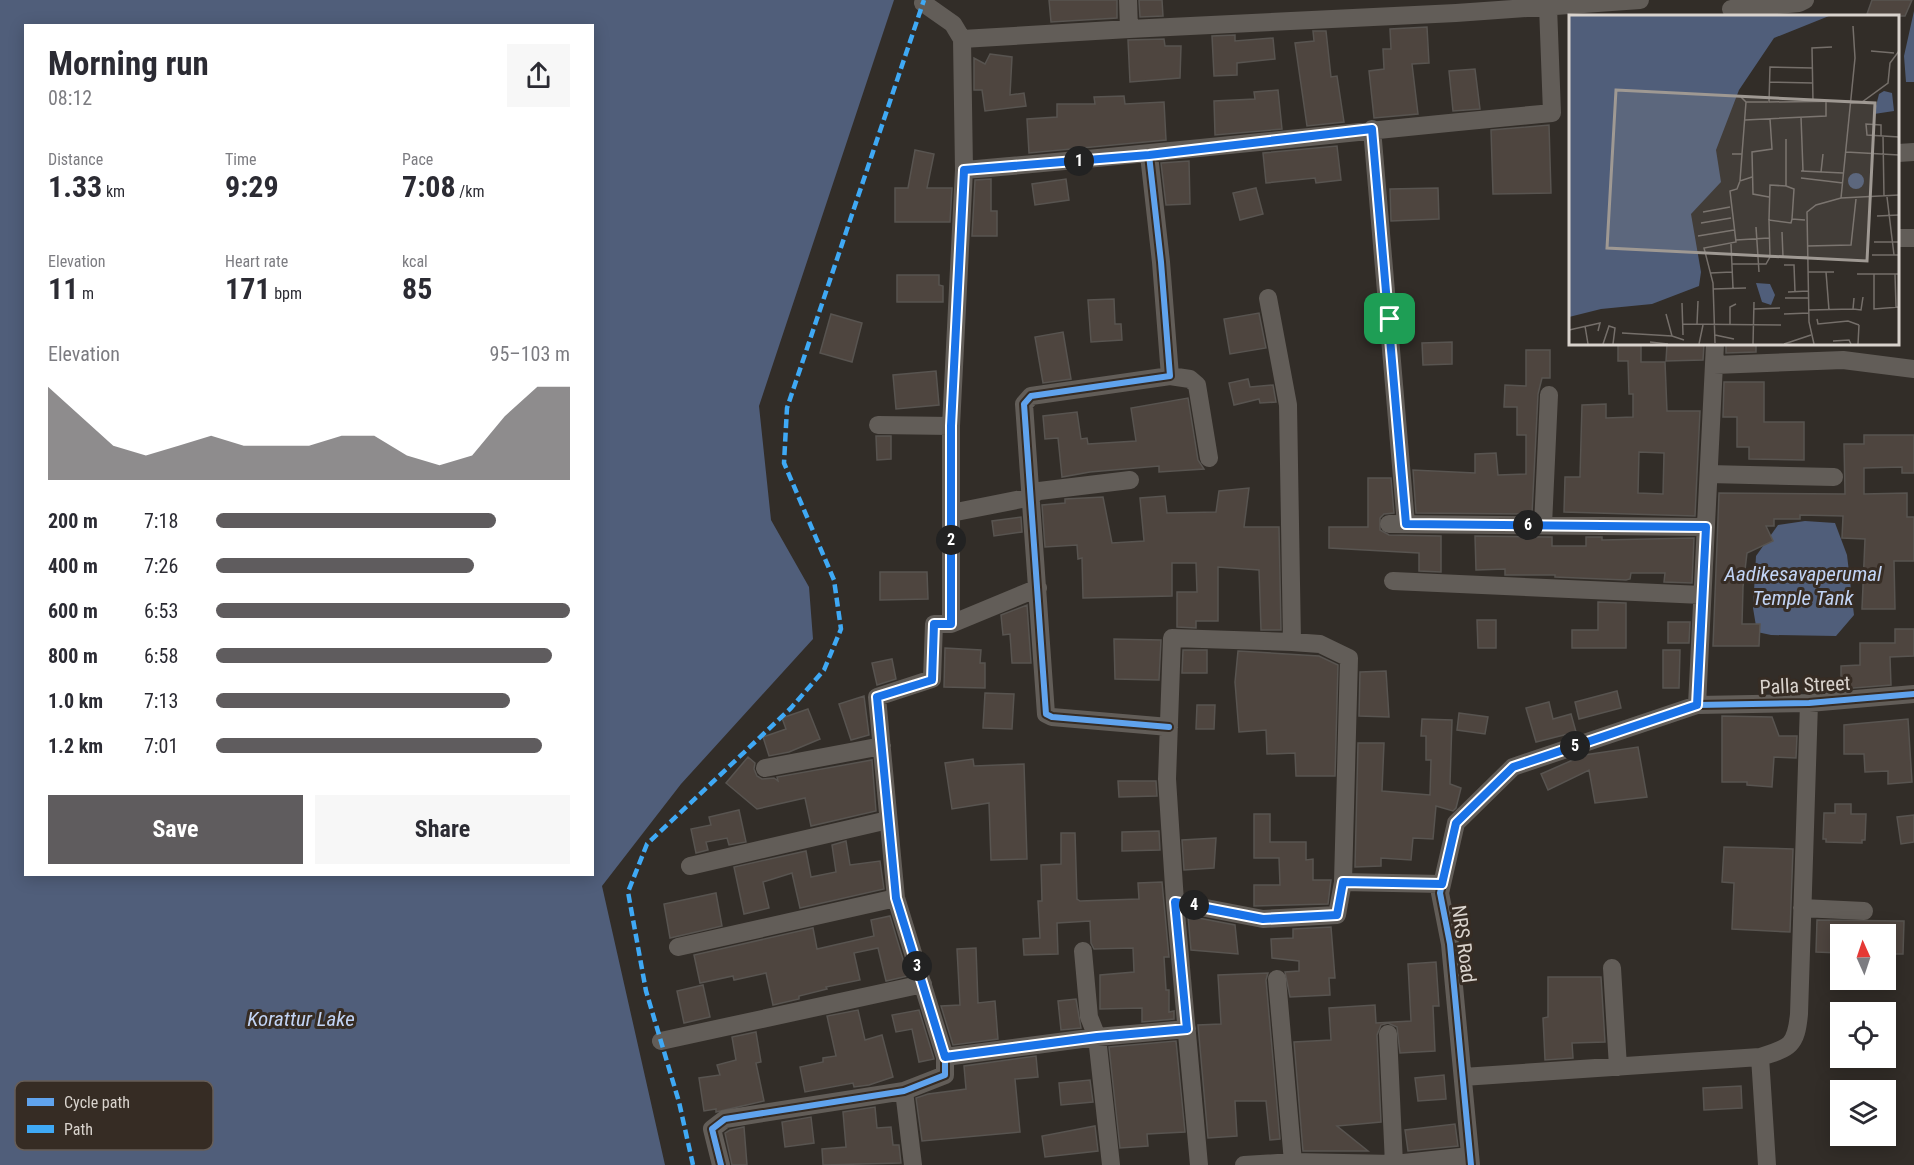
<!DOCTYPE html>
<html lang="en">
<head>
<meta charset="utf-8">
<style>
	:root { --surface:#fff; --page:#f7f7f7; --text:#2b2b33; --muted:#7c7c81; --accent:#5f5c5e }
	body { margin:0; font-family:"Roboto Condensed",sans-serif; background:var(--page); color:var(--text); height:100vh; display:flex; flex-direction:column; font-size:22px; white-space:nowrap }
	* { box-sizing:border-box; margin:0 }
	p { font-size:20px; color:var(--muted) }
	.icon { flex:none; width:33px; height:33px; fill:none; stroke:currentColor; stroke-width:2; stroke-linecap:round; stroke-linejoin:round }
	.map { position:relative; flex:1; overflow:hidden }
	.side { position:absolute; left:24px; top:24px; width:570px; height:852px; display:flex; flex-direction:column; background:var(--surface); border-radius:0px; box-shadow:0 3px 15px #0003 }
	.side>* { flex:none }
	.needle { width:39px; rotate:357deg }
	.tools { position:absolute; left:1830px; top:924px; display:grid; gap:12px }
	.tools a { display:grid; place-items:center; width:66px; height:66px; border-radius:0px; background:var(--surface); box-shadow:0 3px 15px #0003; font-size:30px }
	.pin { position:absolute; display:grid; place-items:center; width:51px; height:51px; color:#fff; margin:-26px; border-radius:12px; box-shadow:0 3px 9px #0006 }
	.km { position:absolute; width:30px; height:30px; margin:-15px; border-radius:50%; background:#222; color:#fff; font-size:16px; line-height:30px; text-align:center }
	.round { display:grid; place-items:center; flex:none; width:63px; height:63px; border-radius:0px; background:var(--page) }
	.overview { display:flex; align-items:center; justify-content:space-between; height:102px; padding:0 24px }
	h1 { font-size:33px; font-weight:700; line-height:45px }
	.stats { display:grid; grid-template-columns:repeat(3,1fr); gap:9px; height:102px; padding:6px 24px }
	.stats div { display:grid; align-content:center }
	.stats b { font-size:30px; font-weight:700 }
	.stats small { font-size:16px; font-weight:400 }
	.stats p { font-size:16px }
	.chart { height:168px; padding:12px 24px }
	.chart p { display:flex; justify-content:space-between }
	.chart svg { width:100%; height:108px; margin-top:6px; fill:var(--accent); opacity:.7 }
	.primary-button { display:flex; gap:12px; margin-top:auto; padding:12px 24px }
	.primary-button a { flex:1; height:69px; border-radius:0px; background:var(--accent); color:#fff; font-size:24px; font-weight:700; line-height:69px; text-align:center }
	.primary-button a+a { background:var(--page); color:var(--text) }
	ul { padding:0 24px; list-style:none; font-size:20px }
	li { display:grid; grid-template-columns:96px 72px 1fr; align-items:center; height:45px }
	li i { height:15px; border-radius:8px; background:var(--accent) }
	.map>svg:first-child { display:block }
</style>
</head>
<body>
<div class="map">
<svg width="1914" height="1165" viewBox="0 0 1914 1165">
	<rect width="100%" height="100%" fill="#322d28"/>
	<path fill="#505e7a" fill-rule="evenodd" d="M0,0H894L759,406L771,520L809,587L813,639L681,784L602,886L665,1165H0ZM26,26H592V874H26Z
		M1914,11V82H1906L1904,56Z
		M1805,521L1835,523L1847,555L1854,615L1836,636L1771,635L1757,632L1753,608L1756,556L1778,525Z"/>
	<path fill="#4e453f" stroke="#585450" stroke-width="1.5" fill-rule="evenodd" d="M1049,0H1117V18L1051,22Z
		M1139,0H1162L1163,16L1140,17Z
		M1872,0H1912L1905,16H1875L1867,14Z
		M1427,27L1429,63L1412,64L1418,114L1374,118L1369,71L1384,69L1383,49H1391L1390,29Z
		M1313,31H1326L1331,77L1337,76L1344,122L1307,126L1295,43L1314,41Z
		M1235,35V41L1273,38L1275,59L1237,63V75L1214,76L1212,36Z
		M1164,39L1165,46H1181L1180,78L1130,82L1128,40Z
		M990,54L1012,57L1010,95L1024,93L1026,106L985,111L982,90H974V58L985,64Z
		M1475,69L1480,109L1453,111L1449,71Z
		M1278,90L1282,129L1215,135L1214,101L1255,99L1254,92Z
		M1124,96L1125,104L1164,102L1166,140L1029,153L1027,119L1057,117V104H1095L1094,97Z
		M1549,125L1551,193L1493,194L1491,130Z
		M1337,146L1341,180L1316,183L1315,178L1266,183L1263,153Z
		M915,150L934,154L927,188H952L950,222H895V188H908Z
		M1189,161L1190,204L1166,205L1161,163Z
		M991,179V211H997V236H972L975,180Z
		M1066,179L1069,200L1035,205L1032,184Z
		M1256,188L1263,214L1240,220L1233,193Z
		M1438,188L1439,219L1391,221L1390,189Z
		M897,275H939V285L943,286V302H897Z
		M1114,299L1115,324H1121L1122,340L1091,342L1088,300Z
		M1259,313L1266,348L1230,354L1224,319Z
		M831,314L862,323L852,362L820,353Z
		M1063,332L1071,379L1043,383L1035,337Z
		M1452,342V364L1423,365L1422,343Z
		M1618,344H1641V362H1665L1667,411H1700L1695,516L1564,512L1565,477H1580L1582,405L1606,404V418L1633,417V394H1629L1628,361H1618ZM1639,452L1664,453L1663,494L1638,493Z
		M1667,344H1704L1703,360L1666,361Z
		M1726,344H1756V352L1726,353Z
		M1526,350H1550V378H1542L1538,394L1532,514L1416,513L1413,470L1475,473V454L1496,453L1498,475L1526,474V435H1517V407H1504L1505,385L1526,386Z
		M936,371L939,405L896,409L893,375Z
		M1248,379L1250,387L1273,385L1276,402L1260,403L1259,399L1234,405L1229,383Z
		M1724,382H1764V422H1804V460L1749,459V447H1737V417H1723Z
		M1188,398L1198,460L1204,469L1159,472V466L1090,472L1062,477L1058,438L1045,439L1043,416L1077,412L1081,439L1087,438L1088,444L1136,441L1131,408Z
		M1864,435H1914V473H1902V467L1864,468V494L1907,493V517H1914V561H1894L1895,609H1862L1865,539L1842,538L1843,516L1800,515V519H1774V526H1766L1773,541L1747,553L1743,587L1742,624H1760L1759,646H1713L1719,493L1845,494L1844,444H1864Z
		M876,436H891V459L877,460Z
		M1368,478H1391L1394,513L1384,514L1380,518V530L1389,535L1441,536V572L1419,571V553L1329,548V527H1368Z
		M1249,488L1244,527H1279L1281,630H1261L1259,570L1218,567V621H1196V628L1177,627V592H1197L1196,563H1172V596L1083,598L1082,558L1078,559L1077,545L1045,547L1042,505L1065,503V499L1103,497L1112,543L1144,541L1140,498L1165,496L1167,513L1216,512L1219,491Z
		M1021,517L1022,532L994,536L992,521Z
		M1475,536L1552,537V546H1586V537H1602V540L1694,538L1692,583L1664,582L1665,573H1631L1630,579L1626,580L1555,577V575H1505V569L1476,570Z
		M880,572H927L928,599L880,600Z
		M1598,602L1626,603V648H1572V630H1598Z
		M1027,605L1031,663H1012L1010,634L1003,635L1001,615Z
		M1477,620H1496V648H1478Z
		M1668,622H1690L1689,643H1668Z
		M1895,629H1914V656L1890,657L1891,685L1841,689V666L1860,665V643H1895Z
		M1114,639L1161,640L1159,680L1115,679Z
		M945,648L981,650L980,663H985V688L944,687Z
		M1183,650H1207V673H1182Z
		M1663,650H1680L1679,688H1663Z
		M1238,651L1319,656L1338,665L1335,776H1296L1295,753L1267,754L1266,730L1239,732L1235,682Z
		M892,659L896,679L877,685L872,663Z
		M1386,671L1389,717L1359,716L1360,672Z
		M1617,691L1621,708L1579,719L1575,702Z
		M985,693L1014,694L1012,729L983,728Z
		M864,696L869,735L851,740L839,704Z
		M1549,702L1553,719L1571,714L1576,732L1536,742L1526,708Z
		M1197,705H1215L1214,729H1196Z
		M808,709L820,739L789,752L769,756L763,737L786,729L782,718Z
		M1459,713L1488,717L1485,734L1457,730Z
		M1722,716L1772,717L1779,736H1797L1796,758L1774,757L1772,787L1747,785V782H1722Z
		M1422,719L1452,720L1450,784L1461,788L1456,808L1453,811L1436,806L1433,839L1413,838L1411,860L1381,858V866L1355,867L1358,743H1384L1382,791L1430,795L1431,760H1426V736H1421Z
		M1908,719L1912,782L1888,784V771L1865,772L1864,754H1844V725Z
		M1638,747L1647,797L1595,803L1589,770L1548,790L1541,774L1584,755Z
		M748,757L755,763L754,769L757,776L762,779L774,778L778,781L777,777L872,760L876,811L811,826L805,798L757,809L726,783Z
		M973,759L974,766L1024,764L1027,859L991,860L989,803L952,809L945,763Z
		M1118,781H1156L1157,796L1119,797Z
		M1835,804H1851V814H1866L1865,840H1862V843L1826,842V839H1823L1824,813H1835Z
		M739,810L746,842L729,845L727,838L706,842L708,850L696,853L691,829L711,825L709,817Z
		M1254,814H1270V842H1306V860L1313,859V880H1331L1328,904L1254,906V885H1280L1279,858H1254Z
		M1914,815V842L1901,844L1897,817Z
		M1159,831L1160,850L1122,851V832Z
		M1061,833H1075L1077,899L1080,901L1139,899L1138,883L1162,882L1169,957H1164L1166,990H1169V1012L1174,1011V1019L1142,1022V1008L1100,1009V975L1134,972L1133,948L1094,949L1091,943L1090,921L1057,923L1058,954L1024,955L1023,939L1040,938L1038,901H1042L1041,865L1061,864Z
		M1216,838L1214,868L1184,870L1182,840Z
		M846,841L850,865L880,861L884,889L800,908L792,873L763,882L769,908L744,914L734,867L806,851L811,877L836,872L832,845Z
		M1724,847L1793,849L1790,932L1732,929L1734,883L1722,882Z
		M716,893L722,926L670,938L664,904Z
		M890,916L908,976L886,981L878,948L854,953L860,980L826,987L827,989L799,996V999L773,1005L766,973L734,980L733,976L700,983L694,955L813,928L817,949L874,936L871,920Z
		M1188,916L1235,925L1238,954L1191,950Z
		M1817,920L1904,921L1903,954H1886V934H1840V953L1816,952Z
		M1331,927L1335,978H1329L1330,995L1290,997L1285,972L1299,971V961L1272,958L1271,939L1293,938V929Z
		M976,948L978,1003L995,1001L998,1039L953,1045L941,1006L960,1005L957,949Z
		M1436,962L1439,1006H1433L1435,1051L1400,1053L1397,1027L1388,1023L1381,1025L1377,1035L1381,1122L1337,1126L1368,1151H1303L1294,1042L1331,1040L1329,1008L1375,1005L1376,1023L1411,1021L1408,964Z
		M1268,973L1266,980L1280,1139L1270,1140L1266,1101H1235L1237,1136L1208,1138L1198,1025L1221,1024L1218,975Z
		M1548,977H1601L1605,1042L1572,1043L1573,1058L1545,1060L1543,1018L1548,1017Z
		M703,985L710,1017L684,1023L677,991Z
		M1076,999L1081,1028L1061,1030L1058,1001Z
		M858,1010L865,1040L882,1035L893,1077L869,1085L854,1087L853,1083L805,1092L800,1067L823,1062V1058L836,1056L827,1016Z
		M919,1010L934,1059L919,1062L912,1029L896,1032L892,1015Z
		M756,1032L761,1062L756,1063L764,1101L716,1112V1109L704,1111L699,1078L720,1075L717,1065L736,1060L732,1037Z
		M1176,1041L1185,1132L1147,1134L1148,1146L1120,1148L1109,1047Z
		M1036,1056L1038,1077L1015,1079L1020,1132L922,1141L916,1098L928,1094L966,1089L964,1066Z
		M1444,1075L1446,1099L1418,1101L1415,1078Z
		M1090,1080L1093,1102L1061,1105L1059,1083Z
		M1741,1086L1742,1108L1704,1110L1703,1088Z
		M875,1107L877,1128L891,1127L893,1145H899L901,1163L823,1165L822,1149L846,1147L843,1112Z
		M811,1117L814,1143L785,1147L782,1122Z
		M1455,1124L1458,1146L1408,1151L1405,1130Z
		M1095,1126L1098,1151L1045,1157L1042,1136Z
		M744,1127L747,1165H732L725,1133L730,1130Z"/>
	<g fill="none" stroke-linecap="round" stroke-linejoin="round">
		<path stroke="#625d58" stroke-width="18" d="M1128,0L1129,29L1456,13L1640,0
			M1731,9L1799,3L1805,0
			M962,39L1129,29
			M1372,129L1406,524
			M1898,153L1914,152
			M1149,155L1161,262L1170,376L1031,396L1024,404L1046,714L1052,717L1169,727
			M964,170C1160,154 1356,131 1552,113L1548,6
			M1898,238H1914
			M1714,365L1843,360L1914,369
			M1170,376L1190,379L1197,385L1209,458
			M878,425L951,426L964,170L962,39L953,24L923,3
			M951,426V624L1038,588
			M1709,474L1834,477
			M1031,492L1130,480
			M951,513L1032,497
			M1389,524L1706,527
			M1543,525L1549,395
			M1393,581L1702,595
			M1292,642L1320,644L1349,658L1343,882
			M1697,705L1715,344
			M765,768L882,746
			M690,866L888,820
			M1175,902L1167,779L1172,638L1292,642L1288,405L1268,298
			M1802,908L1864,911
			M678,947L896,898
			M1083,951L1089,1017L1097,1037L1111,1165
			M1612,968L1618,1067
			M1277,979L1293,1162
			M1388,1034L1394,1164
			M661,1041L923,984
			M945,1057L1097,1037L1187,1029
			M1760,1057L1767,1165
			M1463,1077L1760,1057C1790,1048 1796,1046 1799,1014L1809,703
			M904,1091L913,1165
			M721,1165L712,1129L725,1119L904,1091L945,1075V1057L896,898L877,697L932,679L934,624H951
			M1199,1165L1175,902L1263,919L1337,915L1343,882L1442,884
			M1244,1165L1293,1162L1394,1164L1470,1156
			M1471,1165L1450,944L1440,893L1456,823L1513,767L1697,705L1809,703L1914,694"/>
		<path stroke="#3fa9f5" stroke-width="4.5" stroke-dasharray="9 4.5" stroke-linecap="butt" d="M693,1165L679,1102L646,991L628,892L647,844L791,708L824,670L841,629L834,580L784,463L787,408L924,0"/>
		<g stroke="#362c24" stroke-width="10">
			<path id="cycleway" d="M1149,155L1161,262L1170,376L1031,396L1024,404L1046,714L1052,717L1169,727
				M721,1165L712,1129L725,1119L904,1091L945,1075V1057L896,898L877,697L932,679L934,624H951
				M1471,1165L1450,944L1440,893L1456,823L1513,767L1697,705L1809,703L1914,694"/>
		</g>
		<use href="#cycleway" stroke="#60a3ed" stroke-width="6"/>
	</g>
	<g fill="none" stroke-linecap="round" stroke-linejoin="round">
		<g stroke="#fff" stroke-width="12">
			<path id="route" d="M1372,129L1406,524L1706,527L1697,705L1513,767L1456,823L1442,884L1343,882L1337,915L1263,919L1175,902L1187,1029L1097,1037L945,1057L896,898L877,697L932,680L934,624H951V426L964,170L1149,155Z"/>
		</g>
		<use href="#route" stroke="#1a73e8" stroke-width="8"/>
	</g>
	<g text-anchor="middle" stroke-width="6" stroke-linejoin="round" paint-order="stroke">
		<g font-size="20" fill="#d9d3cd" stroke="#362c24">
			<text transform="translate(1805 685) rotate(-3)" y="7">Palla Street</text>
			<text transform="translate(1464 944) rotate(82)" y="7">NRS Road</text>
		</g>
		<g font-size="21" font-style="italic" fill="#c2d4f5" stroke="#362c24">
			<text x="1803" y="581">Aadikesavaperumal<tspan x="1803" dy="24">Temple Tank</tspan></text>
			<text x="301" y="1026">Korattur Lake</text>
		</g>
	</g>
	<g transform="translate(1569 15)">
		<rect width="330" height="330" fill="#322d28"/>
		<path d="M0,1H260L205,23L170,75L147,135L152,167L122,199L132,257L130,271L83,289L32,294L0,302ZM315,76L323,78L325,96L305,99L310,79ZM279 166a8 8 0 1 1 16 0a8 8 0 1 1-16 0ZM187,268L201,269L206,280L202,290L193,287Z" fill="#505e7a"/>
		<path fill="none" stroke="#756f6a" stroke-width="1.5" d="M302,36L325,38M244,53L201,52L200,87L282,86M200,67L244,68M177,87H199M244,87L243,33L263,32M282,88L293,87L319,68L321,48L330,36M232,102L234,156M176,105L257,101V87M312,121V110L297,109L298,120L330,122M314,121L315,182M277,137L330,140M163,139H173L177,87L172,82M173,139L171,166L183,162M232,156L274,158M252,157L254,139M232,163L274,168M217,171L225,174L223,204M200,182L184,179L183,137L203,134L201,104M318,182L325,240M272,183L286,43L284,11M134,197L161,192M308,201L330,200M200,205L201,170L217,171V124M132,208L162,203M187,212L190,257M213,217L214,242M129,221L165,215M167,225L200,223M305,227H330M162,229L164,273M238,231L282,230L287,184M303,240H330M201,242L200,205L222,208L223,204L236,205M163,249H197L201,242H238M215,250H225L226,277M239,257H265M257,257L260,295M141,258L163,257M288,259H330M305,259V294L330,292M326,259L327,292M144,274L177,273M219,277L239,276M216,283H239M113,288L114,320M185,294L211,293M284,294L292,295L294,282M240,295L284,294L285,283M97,299L103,321M215,299L240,298M248,304L249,309L279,306L290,310M114,309L212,310M128,309L129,286M161,310V292L167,289M16,311L19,329M0,315L31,308L29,316M53,318L103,321L115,325M146,320L165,324M264,326L280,325L282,329M81,327L99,329M146,328L144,268L135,233L167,227L161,176L168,174L171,166M34,329L40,311L46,313L44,329M130,329L134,310M184,329L185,287M215,329L242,320M245,329L240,307L238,197L247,190L272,183L330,180M289,329L290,310"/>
		<path fill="#9f9993" fill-opacity="0.15" stroke="#9f9993" stroke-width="3" d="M47,75L306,88L298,246L38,233Z"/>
		<rect width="330" height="330" fill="none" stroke="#d9d3cd" stroke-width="3"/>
	</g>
	<rect x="15" y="1081" width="198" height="69" rx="9" fill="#362c24" stroke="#675e57" stroke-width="1.5"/>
	<rect x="27" y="1098" width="27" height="8" fill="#60a3ed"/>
	<rect x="27" y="1125" width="27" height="8" fill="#3fa9f5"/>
	<g font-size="16" fill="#d9d3cd">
		<text x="64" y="1108">Cycle path</text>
		<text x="64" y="1135">Path</text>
	</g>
</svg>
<div class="tools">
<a><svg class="needle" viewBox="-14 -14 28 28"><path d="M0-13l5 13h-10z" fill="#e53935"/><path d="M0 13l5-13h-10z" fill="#7c7c81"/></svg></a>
<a><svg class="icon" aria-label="locate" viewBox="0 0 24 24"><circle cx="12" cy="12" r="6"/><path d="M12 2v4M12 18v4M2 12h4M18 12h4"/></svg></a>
<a><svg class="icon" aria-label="layers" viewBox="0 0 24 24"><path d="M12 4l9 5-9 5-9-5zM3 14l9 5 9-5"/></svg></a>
</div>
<div class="pin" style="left:1390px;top:319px;background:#1e9e55"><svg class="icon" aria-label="arrive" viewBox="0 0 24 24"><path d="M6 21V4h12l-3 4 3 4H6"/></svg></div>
<b class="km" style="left:1079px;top:161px">1</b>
<b class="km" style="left:951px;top:540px">2</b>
<b class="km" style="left:917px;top:966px">3</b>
<b class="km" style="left:1194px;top:905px">4</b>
<b class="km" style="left:1575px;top:746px">5</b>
<b class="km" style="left:1528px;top:525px">6</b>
<section class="side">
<div class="overview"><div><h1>Morning run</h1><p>08:12</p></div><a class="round"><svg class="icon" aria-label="share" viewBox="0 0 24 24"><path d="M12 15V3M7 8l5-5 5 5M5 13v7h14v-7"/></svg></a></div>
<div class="stats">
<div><p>Distance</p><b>1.33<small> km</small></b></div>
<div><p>Time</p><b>9:29</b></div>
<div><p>Pace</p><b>7:08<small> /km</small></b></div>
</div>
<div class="stats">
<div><p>Elevation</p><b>11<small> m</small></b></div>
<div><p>Heart rate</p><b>171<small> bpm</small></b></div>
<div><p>kcal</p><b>85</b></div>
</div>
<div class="chart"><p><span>Elevation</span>95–103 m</p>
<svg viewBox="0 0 160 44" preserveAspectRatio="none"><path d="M0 44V6L10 18L20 30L30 34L40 30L50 26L60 30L70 30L80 30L90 26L100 26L110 34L120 38L130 34L140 18L150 6L160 6V44z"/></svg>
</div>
<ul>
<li><b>200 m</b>7:18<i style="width:79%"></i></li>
<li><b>400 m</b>7:26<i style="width:73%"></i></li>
<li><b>600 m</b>6:53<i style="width:100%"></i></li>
<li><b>800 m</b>6:58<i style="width:95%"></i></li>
<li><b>1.0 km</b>7:13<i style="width:83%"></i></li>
<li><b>1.2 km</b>7:01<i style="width:92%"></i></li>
</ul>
<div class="primary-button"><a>Save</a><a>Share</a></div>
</section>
</div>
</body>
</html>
